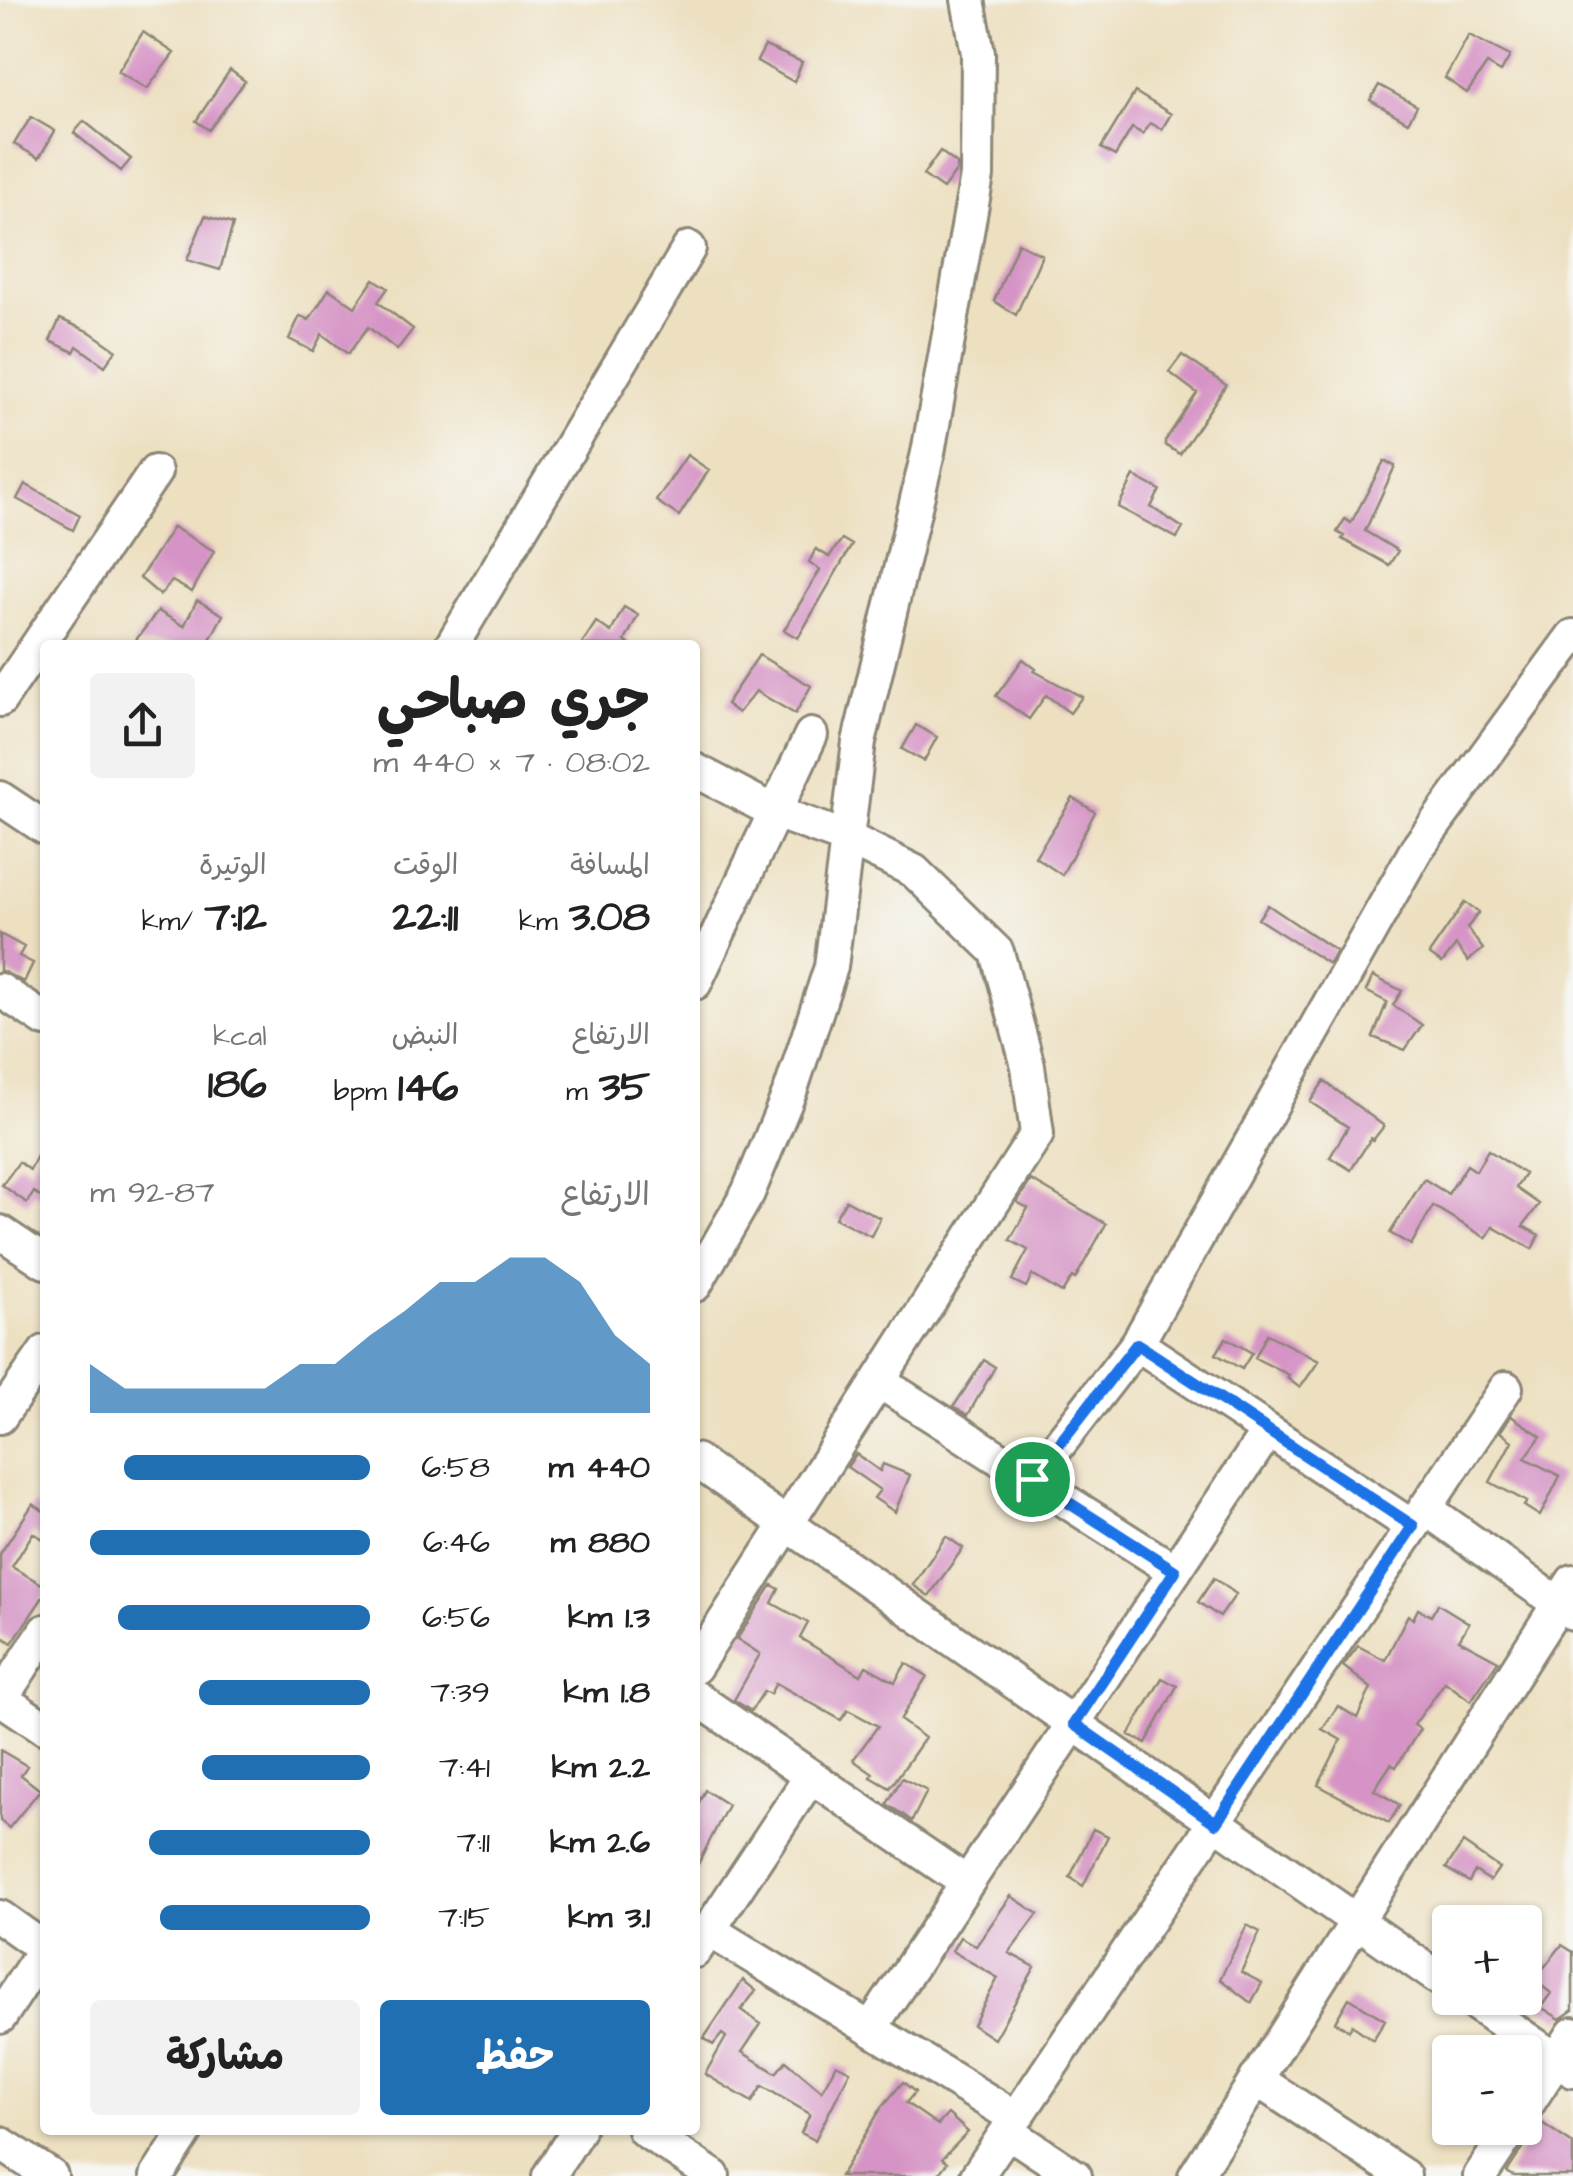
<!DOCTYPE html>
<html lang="ar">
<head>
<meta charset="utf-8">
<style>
	:root { --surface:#fff; --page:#f2f2f2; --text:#222; --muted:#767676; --accent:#1f6fb2 }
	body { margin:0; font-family:"Architects Daughter","Playpen Sans Arabic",sans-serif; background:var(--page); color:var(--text); direction:rtl; height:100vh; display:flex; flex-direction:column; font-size:38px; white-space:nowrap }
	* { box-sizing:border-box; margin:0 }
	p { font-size:32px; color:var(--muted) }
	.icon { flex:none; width:55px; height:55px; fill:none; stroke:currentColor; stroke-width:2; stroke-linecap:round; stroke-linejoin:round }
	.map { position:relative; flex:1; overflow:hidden; direction:ltr }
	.details { position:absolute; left:40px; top:640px; width:660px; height:1495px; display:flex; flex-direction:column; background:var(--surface); border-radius:10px; box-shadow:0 2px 8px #0004; direction:rtl }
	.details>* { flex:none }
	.controls { position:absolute; left:1432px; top:1905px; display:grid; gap:20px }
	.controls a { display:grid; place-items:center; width:110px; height:110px; border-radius:10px; background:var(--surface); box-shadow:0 2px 8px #0004; font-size:50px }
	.pin { position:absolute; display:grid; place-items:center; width:85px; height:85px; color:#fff; margin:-42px; border:5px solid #fff; border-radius:50%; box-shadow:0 2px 10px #0007 }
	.round { display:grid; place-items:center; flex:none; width:105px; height:105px; border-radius:10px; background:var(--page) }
	.headline { display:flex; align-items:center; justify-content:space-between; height:170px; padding:0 50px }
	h1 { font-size:55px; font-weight:700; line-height:75px }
	.figures { display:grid; grid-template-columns:repeat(3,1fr); gap:15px; height:170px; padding:10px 50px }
	.figures div { display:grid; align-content:center }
	.figures b { font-size:42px; font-weight:700 }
	.figures small { font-size:28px; font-weight:400 }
	.figures p { font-size:28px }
	.chart { height:280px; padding:20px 50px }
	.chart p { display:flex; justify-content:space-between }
	.chart svg { width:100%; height:180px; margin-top:10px; fill:var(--accent); opacity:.7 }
	.primary-button { display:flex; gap:20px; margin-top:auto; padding:20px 50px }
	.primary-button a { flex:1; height:115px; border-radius:10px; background:var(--accent); color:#fff; font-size:40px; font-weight:700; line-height:115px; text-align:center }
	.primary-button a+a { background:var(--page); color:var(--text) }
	ul { padding:0 50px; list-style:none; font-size:32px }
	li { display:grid; grid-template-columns:160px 120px 1fr; align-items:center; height:75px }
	li i { height:25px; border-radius:12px; background:var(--accent) }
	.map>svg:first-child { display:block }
</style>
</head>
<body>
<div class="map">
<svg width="1573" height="2176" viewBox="0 0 1573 2176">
	<rect width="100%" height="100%" fill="#f6f6f2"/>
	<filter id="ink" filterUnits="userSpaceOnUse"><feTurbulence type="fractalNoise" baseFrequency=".01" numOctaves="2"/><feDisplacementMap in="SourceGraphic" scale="20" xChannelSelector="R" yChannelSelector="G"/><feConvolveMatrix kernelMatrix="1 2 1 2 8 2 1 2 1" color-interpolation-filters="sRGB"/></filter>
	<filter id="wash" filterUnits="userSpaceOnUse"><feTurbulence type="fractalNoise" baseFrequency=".0048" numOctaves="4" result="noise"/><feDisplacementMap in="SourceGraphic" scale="40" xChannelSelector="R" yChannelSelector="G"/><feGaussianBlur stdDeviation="2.25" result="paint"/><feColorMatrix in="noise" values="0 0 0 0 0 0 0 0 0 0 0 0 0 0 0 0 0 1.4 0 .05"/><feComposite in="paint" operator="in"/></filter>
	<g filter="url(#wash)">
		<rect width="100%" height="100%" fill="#ede0c1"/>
		<g id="blocks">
			<path fill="#d694c6" d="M143,32L174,53L147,89L118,71Z
				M1469,35L1510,56L1501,72L1487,64L1467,93L1445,78Z
				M765,46L802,62L794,82L757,61Z
				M230,70L245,81L209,130L196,121Z
				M1379,85L1417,106L1408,122L1370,100Z
				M1135,92L1171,114L1162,129L1150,123L1143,134L1132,128L1115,156L1101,148Z
				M31,117L55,131L39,158L14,144Z
				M84,121L131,159L121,171L74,133Z
				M940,151L957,164V170L943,189L923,175Z
				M205,216L233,224L220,270L187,260Z
				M1018,243L1042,255L1016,315L994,301Z
				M374,279L388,288L378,302L413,329L397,350L368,327L348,354L322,334L313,351L289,339L300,316L309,320L329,289L355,307Z
				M60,319L90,332L116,350L105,366L77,346L74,352L50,341Z
				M1182,355L1226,385L1180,454L1165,445V441L1197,393L1169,372Z
				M687,455L709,470L679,516L656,501Z
				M1384,461L1395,466L1365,531L1398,551L1389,565L1342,539L1344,536L1337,532L1345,519L1351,523Z
				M1134,476L1160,490L1151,507L1183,528L1177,538L1118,507Z
				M25,484L80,515L73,530L17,499Z
				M173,527L214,551L192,592L172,581L160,595L140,578Z
				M842,539L852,545L798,638L784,630L820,570L809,562L816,549L829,557Z
				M197,600L223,615L207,645H132L158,611L184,626Z
				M624,607L638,615L625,641L630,645H581L596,622L611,632Z
				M759,655L811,686L795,714L756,691L738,713L726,704Z
				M1023,659L1036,669L1034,671L1082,697L1070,713L1046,695L1029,719L996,696Z
				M916,725L937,737L924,761L902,749Z
				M1073,798L1095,812L1062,875L1035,857Z
				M1465,902L1479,912L1467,928L1483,949L1468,961L1456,945L1442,963L1429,954Z
				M1268,905L1336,951L1329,964L1258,919Z
				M0,934L24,947L19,956L33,963L24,982L0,970Z
				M1373,976L1402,991L1393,1005L1422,1025L1405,1050L1373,1037L1387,1002L1366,991Z
				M1324,1081L1384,1126L1373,1140L1371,1138L1351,1170L1330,1157L1348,1127L1310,1102Z
				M45,1140V1200L34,1192L27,1203L2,1185L19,1162L30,1170Z
				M1488,1150L1525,1174L1516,1188L1539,1204L1523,1226L1539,1235L1532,1249L1493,1227L1486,1238L1433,1206L1411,1245L1390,1233L1424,1179L1448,1194L1467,1165L1476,1171Z
				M1031,1180L1106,1224L1075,1279L1072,1277L1062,1293L1032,1275L1026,1287L1012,1280L1028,1250L1010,1240L1028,1208L1017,1202Z
				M846,1200L880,1218L871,1236L835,1218Z
				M1267,1334L1319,1361L1300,1388L1287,1378L1289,1375L1255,1358Z
				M1226,1338L1252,1353L1242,1369L1216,1354Z
				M984,1360L995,1367L968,1415L954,1406Z
				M1511,1416L1541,1436L1525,1458L1560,1476L1540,1516L1524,1506L1527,1502L1490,1482L1512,1441L1500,1432Z
				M856,1454L880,1471L883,1464L910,1475L895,1512L874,1498L880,1490L847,1467Z
				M33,1504L45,1512V1540L33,1533L12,1567L45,1586V1594L12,1643L0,1635V1554Z
				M946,1536L963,1548L929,1596L913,1585Z
				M1214,1578L1236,1594L1220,1617L1198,1602Z
				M772,1585L779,1589L772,1603L808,1623L800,1638L861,1675L866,1666L895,1682L906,1663L927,1676L900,1720L925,1738L890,1788L871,1777L873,1774L853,1760L878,1726L848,1710L841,1720L776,1683L770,1694L764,1691L751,1711L734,1700L760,1654L737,1639Z
				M1438,1604L1469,1623L1459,1640L1498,1661L1471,1701L1445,1682L1414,1725L1420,1729L1396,1767L1391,1764L1374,1790L1400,1805L1389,1823L1318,1785L1341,1740L1322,1729L1338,1706L1357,1718L1371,1688L1343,1666L1358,1646L1385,1660L1408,1615L1413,1619L1418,1609L1431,1616Z
				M1162,1678L1177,1686L1146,1743L1129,1735Z
				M0,1750L27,1766L21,1775L40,1790L9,1828L0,1821Z
				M902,1778L927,1791L912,1821L887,1804Z
				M705,1790L728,1805L695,1870V1810Z
				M1093,1829L1108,1836L1083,1886L1070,1877Z
				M1463,1843L1499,1868L1490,1881L1475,1871L1469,1882L1446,1868Z
				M1011,1896L1038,1914L1009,1953L1035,1967L994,2039L973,2025L998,1978L952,1951L960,1937L976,1946Z
				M1247,1925L1260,1932L1241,1972L1262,1983L1251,2003L1220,1979Z
				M1562,1945L1573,1952V2010L1560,2019L1541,2007L1551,1993L1534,1980Z
				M743,1980L756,1991L741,2010L761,2024L742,2052L776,2073L786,2061L822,2091L836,2064L850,2071L815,2140L801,2133L810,2114L762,2086L752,2102L705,2074L726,2037L722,2034L713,2045L704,2038Z
				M1349,1998L1385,2020L1373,2040L1352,2025L1349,2030L1335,2022Z
				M903,2082L915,2092L906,2103L938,2125L948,2114L968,2132L942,2159L947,2163L937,2176H840L882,2107Z
				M1539,2121L1573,2144V2176H1514L1507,2172L1529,2139L1532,2126Z"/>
		</g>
	</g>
	<g filter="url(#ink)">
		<use href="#blocks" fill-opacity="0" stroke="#8c8676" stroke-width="2.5"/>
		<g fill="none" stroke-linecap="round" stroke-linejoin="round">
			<g stroke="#8c8676" stroke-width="38">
				<path id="minor" d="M452,645L689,248
					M0,700L155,472
					M695,770L775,812L847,838L914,871L997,952L1028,1066L1037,1134L695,1667
					M0,798L45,828
					M695,983L811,735
					M0,990L45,1020
					M0,1232L45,1262
					M695,1285L748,1193L791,1089L831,967L859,742L928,453L977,176L978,53L968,0
					M1137,1344L1413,1527
					M880,1382L1175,1571
					M0,1417L45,1352
					M695,1460L1450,1986
					M1032,1479L1137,1344L1416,850L1573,636
					M1425,1508L1573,1614
					M695,1697L967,1883
					M0,1698L45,1728
					M1,1699L45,1631
					M0,1917L45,1949
					M709,1930L1016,2118
					M695,1951L811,1776
					M1467,1998L1573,2071
					M0,2017L45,1948
					M870,2029L1268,1431
					M1256,2079L1404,2176
					M1525,2108L1573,2034
					M644,2130L713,2176
					M1007,2131L1075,2176
					M0,2143L51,2176
					M157,2176L187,2130
					M549,2176L578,2130
					M977,2176L1506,1388
					M1195,2176L1573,1581
					M1480,2176L1512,2128"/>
			</g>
			<use href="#minor" stroke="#fff" stroke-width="32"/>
		</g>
	</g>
	<g fill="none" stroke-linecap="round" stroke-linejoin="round" filter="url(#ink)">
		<g stroke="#fff" stroke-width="20">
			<path id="route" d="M1137,1344L1413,1526L1216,1823L1074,1724L1175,1571L1032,1479Z"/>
		</g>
		<use href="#route" stroke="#1a73e8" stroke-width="12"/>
	</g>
</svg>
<div class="controls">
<a>+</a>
<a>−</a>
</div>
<div class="pin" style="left:1032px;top:1479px;background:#1e9e55"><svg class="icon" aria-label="arrive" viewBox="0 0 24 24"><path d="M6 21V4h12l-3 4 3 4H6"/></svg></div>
<section class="details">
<div class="headline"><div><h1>جري صباحي</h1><p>08:02 · 7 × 440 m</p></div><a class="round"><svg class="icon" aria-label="share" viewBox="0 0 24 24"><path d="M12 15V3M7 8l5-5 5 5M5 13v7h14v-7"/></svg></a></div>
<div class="figures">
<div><p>المسافة</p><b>3.08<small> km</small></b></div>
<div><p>الوقت</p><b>22:11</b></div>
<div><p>الوتيرة</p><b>7:12<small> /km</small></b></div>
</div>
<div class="figures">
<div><p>الارتفاع</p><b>35<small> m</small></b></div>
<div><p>النبض</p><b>146<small> bpm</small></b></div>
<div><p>kcal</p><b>186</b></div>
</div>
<div class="chart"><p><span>الارتفاع</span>87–92 m</p>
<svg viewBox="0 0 160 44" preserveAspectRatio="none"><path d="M0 44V32L10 38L20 38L30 38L40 38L50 38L60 32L70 32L80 25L90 19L100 12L110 12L120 6L130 6L140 12L150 25L160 32V44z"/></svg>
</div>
<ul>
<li><b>440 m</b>6:58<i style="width:88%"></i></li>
<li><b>880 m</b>6:46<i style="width:100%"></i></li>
<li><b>1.3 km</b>6:56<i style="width:90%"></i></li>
<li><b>1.8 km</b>7:39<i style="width:61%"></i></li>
<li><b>2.2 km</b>7:41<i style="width:60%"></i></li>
<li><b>2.6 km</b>7:11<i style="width:79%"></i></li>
<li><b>3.1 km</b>7:15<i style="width:75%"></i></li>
</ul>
<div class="primary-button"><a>حفظ</a><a>مشاركة</a></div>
</section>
</div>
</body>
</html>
